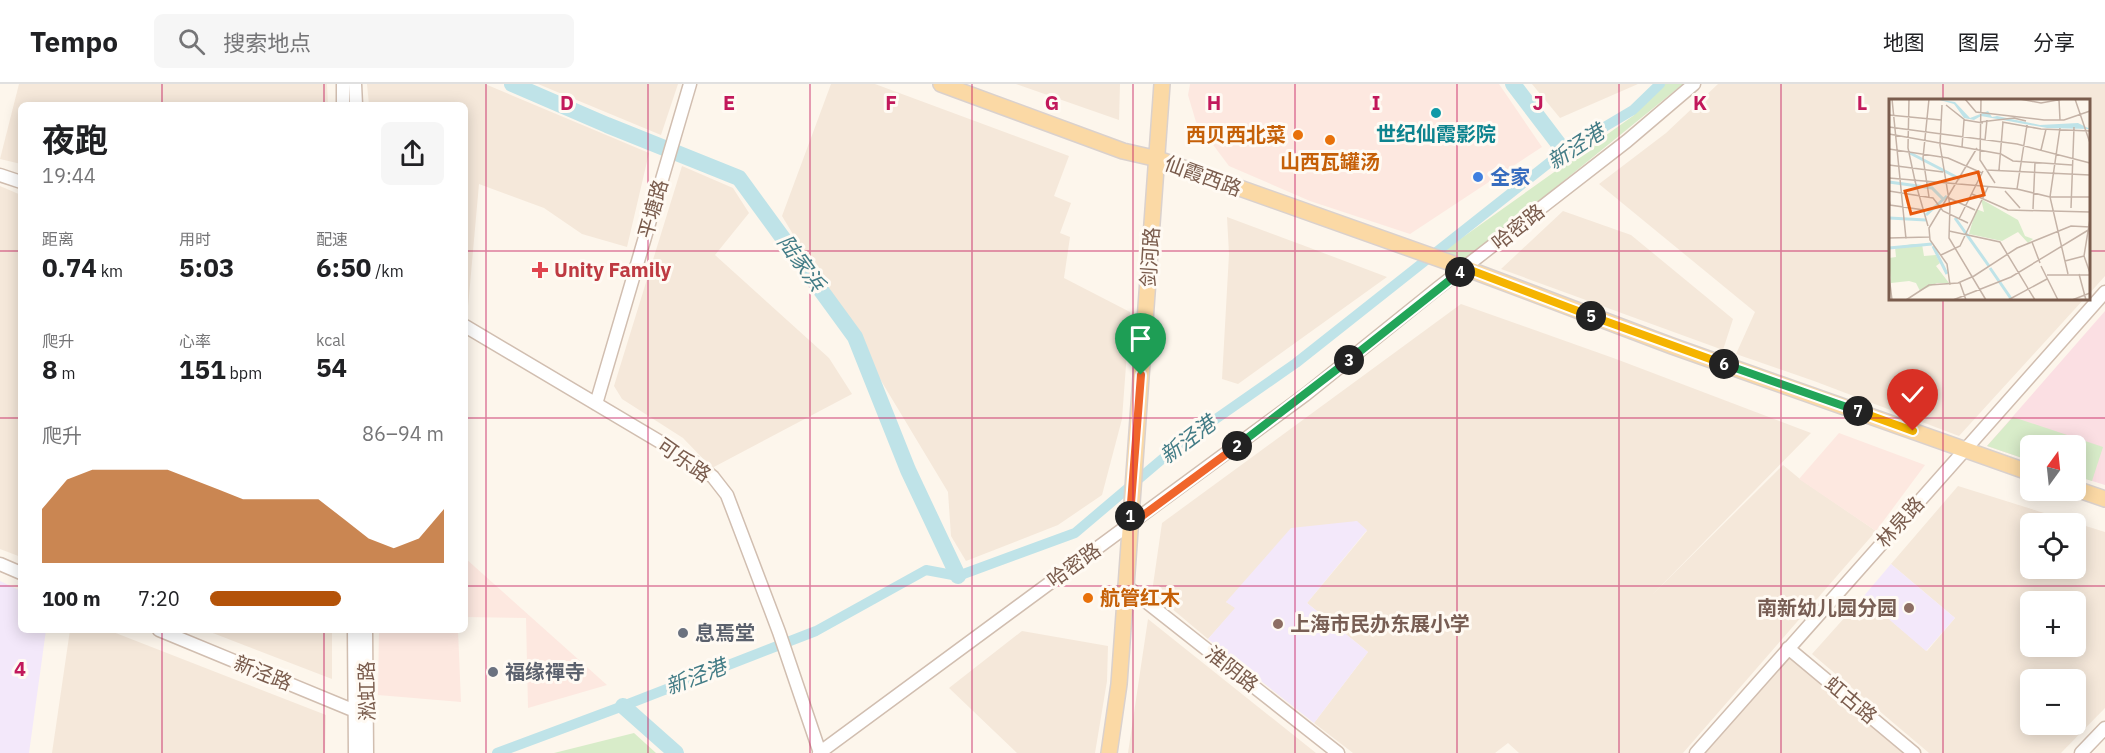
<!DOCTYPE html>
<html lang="zh">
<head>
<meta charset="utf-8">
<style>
	:root { --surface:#fff; --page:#f6f6f6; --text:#202124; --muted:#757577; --line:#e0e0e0; --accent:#b45309 }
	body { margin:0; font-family:"IBM Plex Sans","Noto Sans SC",sans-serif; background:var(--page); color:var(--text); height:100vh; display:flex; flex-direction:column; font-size:22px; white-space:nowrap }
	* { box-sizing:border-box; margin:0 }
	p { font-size:20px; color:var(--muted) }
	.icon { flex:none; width:33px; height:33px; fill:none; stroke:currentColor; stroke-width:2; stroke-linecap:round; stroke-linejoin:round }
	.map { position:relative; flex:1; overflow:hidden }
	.panel { position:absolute; left:18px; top:18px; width:450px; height:531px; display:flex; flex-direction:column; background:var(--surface); border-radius:9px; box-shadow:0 3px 15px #0003 }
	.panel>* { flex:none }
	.needle { width:39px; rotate:15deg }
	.tools { position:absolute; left:2020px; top:351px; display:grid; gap:12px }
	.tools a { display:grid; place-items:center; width:66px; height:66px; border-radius:9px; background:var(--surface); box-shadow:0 3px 15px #0003; font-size:30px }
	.pin { position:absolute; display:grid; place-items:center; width:51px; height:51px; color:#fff; margin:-62px -26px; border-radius:50% 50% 50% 0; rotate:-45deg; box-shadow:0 0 6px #0007 }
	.pin .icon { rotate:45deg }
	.km { position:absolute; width:30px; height:30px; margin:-15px; border-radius:50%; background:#222; color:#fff; font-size:16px; line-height:30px; text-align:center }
	.round { display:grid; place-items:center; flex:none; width:63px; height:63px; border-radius:9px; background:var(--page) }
	.overview { display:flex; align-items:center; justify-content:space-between; height:102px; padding:0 24px }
	h1 { font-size:33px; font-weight:700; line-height:45px }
	.metrics { display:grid; grid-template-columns:repeat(3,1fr); gap:9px; height:102px; padding:6px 24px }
	.metrics div { display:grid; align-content:center }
	.metrics b { font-size:26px; font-weight:700 }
	.metrics small { font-size:16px; font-weight:400 }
	.metrics p { font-size:16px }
	.chart { height:168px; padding:12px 24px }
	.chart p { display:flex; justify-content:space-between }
	.chart svg { width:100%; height:108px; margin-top:6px; fill:var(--accent); opacity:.7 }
	ul { padding:0 24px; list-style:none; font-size:20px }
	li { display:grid; grid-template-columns:96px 72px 1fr; align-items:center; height:45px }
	li i { height:15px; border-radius:8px; background:var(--accent) }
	header { display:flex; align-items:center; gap:36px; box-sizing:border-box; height:84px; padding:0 30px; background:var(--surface); border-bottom:2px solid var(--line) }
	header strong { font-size:28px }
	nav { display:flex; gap:33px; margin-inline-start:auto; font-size:21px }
	.search { width:420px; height:54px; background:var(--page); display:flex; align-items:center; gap:15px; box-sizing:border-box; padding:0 21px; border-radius:9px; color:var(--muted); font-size:22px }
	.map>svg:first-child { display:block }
</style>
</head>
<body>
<header>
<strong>Tempo</strong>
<div class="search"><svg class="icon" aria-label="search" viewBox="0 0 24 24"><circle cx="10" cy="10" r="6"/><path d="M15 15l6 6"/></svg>搜索地点</div>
<nav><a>地图</a><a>图层</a><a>分享</a></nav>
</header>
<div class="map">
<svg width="2105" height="669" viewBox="0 0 2105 669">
	<rect width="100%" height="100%" fill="#fdf6ec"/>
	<path fill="#f5e8da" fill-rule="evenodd" d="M19,0H327L328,21H21V80L0,75Z
		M367,0H485L649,69L627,163L582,150L544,124L479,100L468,223L465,222V21H369Z
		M538,0H678L661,51Z
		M831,0H875L1069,72L1054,112L1071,119L1060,149L1070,153L1064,194L1130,228L1122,335L1102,411L1058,441L966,477L951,452L948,408L782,132Z
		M1016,0H1120L1119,36Z
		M1532,0H1638L1560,34Z
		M1718,0H2105V192L2089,210L2088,16H1890V214L2084,215L1959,352L1814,297L1736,270L1755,228L1599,100L1666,49Z
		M682,82L733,104L749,129L715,171L829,274L852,310L712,384L683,354L622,315L614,302Z
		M0,102L21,111V473L0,465Z
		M1563,127L1631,151L1733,235L1723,266L1501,185Z
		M1227,133L1305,162L1387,193L1238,300L1222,295L1229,170Z
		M1461,220L1616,275L1811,349L1652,511L1783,381L1800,395L1876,447L1683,669H1519L1508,659L1495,669H1353L1314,639L1368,568L1307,519L1367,447L1356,437L1226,518L1236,524L1208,555L1152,508L1162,439Z
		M1958,402L2105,448V624L2061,669H1929L1812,570L1863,513L1927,567L1955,534L1891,480ZM2031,440H2076V484H2031ZM2031,518H2076V562H2031ZM2031,596H2076V640H2031Z
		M1148,535L1316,669H1128Z
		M70,546H108L326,631L325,669H52Z
		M205,546H332V595Z
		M1022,547L1108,562L1107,597L1095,669H1017L949,604Z
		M1788,570L1908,669H1700Z"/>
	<path fill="#fde8e0" d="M1190,0H1499L1542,63L1410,150L1310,117L1229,82L1196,38L1188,11Z
		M1839,349L1925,381L1876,447L1799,395Z
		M465,474L607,601L528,624L526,534L465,533Z
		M379,546H458L461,618L378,611Z"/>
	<path fill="#f3e8fa" d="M1357,437L1367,446L1307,519L1368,568L1314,639L1208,555L1235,524L1226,518L1291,444Z
		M1891,480L1955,534L1926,567L1863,513Z
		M0,497L21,507V546H46L29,669H0Z"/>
	<path fill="#fbdfe3" d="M2105,227V401L2076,392V362H2031V377L1987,362Z"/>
	<path fill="#d8ecc9" d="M1665,0H1683L1465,177L1442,168L1633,32Z
		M2013,333L2103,363L2092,397L2076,392V362H2031V377L1987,362Z
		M634,649L656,669H554Z"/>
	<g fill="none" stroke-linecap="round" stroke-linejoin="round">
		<path stroke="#bfe3e8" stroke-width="10" d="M497,669L623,622L816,547L926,486L958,492L1075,449L1180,360L1296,279L1564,67L1633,26L1660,0"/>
		<path stroke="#bfe3e8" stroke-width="16" d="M512,0L607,41L739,94L855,253L908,386L958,492
			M1513,0L1564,67
			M623,622L676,669"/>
		<g stroke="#d1beb0" stroke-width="15">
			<path id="minor" d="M343,0V21
				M355,0L356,21
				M0,91L21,98
				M465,242L694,378L713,393L727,411L779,548L820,669
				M596,320L690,0
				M0,480L21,489
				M1125,501L1338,669
				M159,546L355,627L368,629
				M354,546L355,669
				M366,546L367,669
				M1788,564L1914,669
				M819,669L1305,311L1438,204L1627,57L1694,0
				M1696,669L2105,208
				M2081,669L2105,644"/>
		</g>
		<g stroke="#dad1cd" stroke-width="18">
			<path id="major" d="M941,0L1123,67L1158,75L1465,184L1672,262L2031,389
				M2076,405L2105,415
				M1109,669L1119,600L1162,0"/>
		</g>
		<use href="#minor" stroke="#fff" stroke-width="12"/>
		<use href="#major" stroke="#fbd9a5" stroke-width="15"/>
	</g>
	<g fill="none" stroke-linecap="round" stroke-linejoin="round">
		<g stroke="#fff" stroke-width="12">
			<path id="split-1" d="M1130,432L1141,291"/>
		</g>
		<g stroke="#fff" stroke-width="12">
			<path id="split-2" d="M1130,432V441L1237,362"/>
		</g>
		<g stroke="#fff" stroke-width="12">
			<path id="split-3" d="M1237,362L1349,276"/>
		</g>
		<g stroke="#fff" stroke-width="12">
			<path id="split-4" d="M1349,276L1460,188"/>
		</g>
		<g stroke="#fff" stroke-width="12">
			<path id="split-5" d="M1460,188L1465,184L1591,232"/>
		</g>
		<g stroke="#fff" stroke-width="12">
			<path id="split-6" d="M1591,232L1724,280"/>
		</g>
		<g stroke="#fff" stroke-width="12">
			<path id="split-7" d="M1724,280L1858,327"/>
		</g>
		<g stroke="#fff" stroke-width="12">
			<path id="split-8" d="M1858,327L1913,347"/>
		</g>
		<use href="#split-1" stroke="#f0652b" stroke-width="8"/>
		<use href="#split-2" stroke="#f0652b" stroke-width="8"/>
		<use href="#split-3" stroke="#22a559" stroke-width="8"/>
		<use href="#split-4" stroke="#22a559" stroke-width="8"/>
		<use href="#split-5" stroke="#f5b400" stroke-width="8"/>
		<use href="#split-6" stroke="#f5b400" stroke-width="8"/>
		<use href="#split-7" stroke="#22a559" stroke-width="8"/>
		<use href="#split-8" stroke="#f5b400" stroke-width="8"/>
	</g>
	<path fill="none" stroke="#c2185b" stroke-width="1.5" stroke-opacity="0.55" d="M162,0V21M324,0V21M486,0V669M648,0V669M810,0V669M972,0V669M1133,0V669M1295,0V669M1457,0V669M1619,0V669M1781,0V669M1943,0V16M0,167H21M465,167H1890M2088,167H2105M1943,214V669M0,334H21M465,334H2105M0,502H21M465,502H2105M162,546V669M324,546V669"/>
	<circle fill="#0f9aa8" stroke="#fffaf3" stroke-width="2" cx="1436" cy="29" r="6"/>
	<g fill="#e8710a" stroke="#fffaf3" stroke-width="2">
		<circle cx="1298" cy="51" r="6"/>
		<circle cx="1330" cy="56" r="6"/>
		<circle cx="1088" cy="514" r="6"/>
	</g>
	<circle fill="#3f7fe0" stroke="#fffaf3" stroke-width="2" cx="1478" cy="93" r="6"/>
	<path fill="#e0444e" stroke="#fffaf3" stroke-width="2" d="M537 177h6v6h6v6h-6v6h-6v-6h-6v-6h6z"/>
	<g fill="#8d6e63" stroke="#fffaf3" stroke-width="2">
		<circle cx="1909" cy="524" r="6"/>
		<circle cx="1278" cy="540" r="6"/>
	</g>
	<g fill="#6b7280" stroke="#fffaf3" stroke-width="2">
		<circle cx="683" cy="549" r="6"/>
		<circle cx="493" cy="588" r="6"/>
	</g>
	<g text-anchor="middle" stroke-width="6" stroke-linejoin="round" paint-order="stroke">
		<g font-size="20" font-weight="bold" fill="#0d838f" stroke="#fffaf3">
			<text x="1436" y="57">世纪仙霞影院</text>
		</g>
		<g font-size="20" font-weight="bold" fill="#c56008" stroke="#fffaf3" text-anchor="end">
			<text x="1286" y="58">西贝西北菜</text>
			<text x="1330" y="85" text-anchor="middle">山西瓦罐汤</text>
			<text x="1100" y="521" text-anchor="start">航管红木</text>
		</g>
		<g font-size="20" fill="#7a5c4d" stroke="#fffaf3">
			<text transform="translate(1203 92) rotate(20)" y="7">仙霞西路</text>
			<text transform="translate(653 125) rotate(-74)" y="7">平塘路</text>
			<text transform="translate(1518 143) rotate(-38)" y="7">哈密路</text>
			<text transform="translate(1150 173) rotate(-86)" y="7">剑河路</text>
			<text transform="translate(684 376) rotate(35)" y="7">可乐路</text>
			<text transform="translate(1900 438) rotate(-48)" y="7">林泉路</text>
			<text transform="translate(1074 481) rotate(-36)" y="7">哈密路</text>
			<text transform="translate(1232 585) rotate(38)" y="7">淮阴路</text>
			<text transform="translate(263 589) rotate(22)" y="7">新泾路</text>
			<text transform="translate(367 607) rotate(-91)" y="7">淞虹路</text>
			<text transform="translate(1851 616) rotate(40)" y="7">虹古路</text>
		</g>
		<g font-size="20" font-weight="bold" fill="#366cbe" stroke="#fffaf3" text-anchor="start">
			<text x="1490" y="100">全家</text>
		</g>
		<g font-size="20" font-weight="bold" fill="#be3a42" stroke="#fffaf3" text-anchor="start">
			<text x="554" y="193">Unity Family</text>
		</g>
		<g font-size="20" font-weight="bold" fill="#785e54" stroke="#fffaf3" text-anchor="end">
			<text x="1897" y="531">南新幼儿园分园</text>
			<text x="1290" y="547" text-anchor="start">上海市民办东展小学</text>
		</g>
		<g font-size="20" font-weight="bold" fill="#5b616d" stroke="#fffaf3" text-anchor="start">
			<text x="695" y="556">息焉堂</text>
			<text x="505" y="595">福缘禪寺</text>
		</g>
		<g font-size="21" font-style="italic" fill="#437c86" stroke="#fffaf3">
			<text transform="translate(1576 63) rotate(-33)" y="7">新泾港</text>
			<text transform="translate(801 179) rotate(54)" y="7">陆家浜</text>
			<text transform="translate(1188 356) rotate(-37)" y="7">新泾港</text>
			<text transform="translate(696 593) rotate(-21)" y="7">新泾港</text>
		</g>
	</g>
	<g transform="translate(1889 15)">
		<rect width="201" height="201" fill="#fdf6ec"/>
		<path d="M92,100L129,121L136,137L144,140L139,144L129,133L113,142L80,135L87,110L95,113ZM24,145H33L35,157L47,156L51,164L47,167L60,184H48L31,192L27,184L20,182L2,184L0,159L7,158L6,148Z" fill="#d8ecc9"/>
		<path d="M47,0L66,3L81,19L99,12L103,18L108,17L151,26L189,24L201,30L158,29L92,17L85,21L75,19L65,5Z" fill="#bfe3e8"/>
		<path fill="none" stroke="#bfe3e8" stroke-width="3" d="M21,54L71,80M0,83L43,89L54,100M37,116L58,97M0,119L37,121M66,119L100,167M44,147L58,175M0,149L43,145M101,169L123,201"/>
		<path fill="none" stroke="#c5b3a7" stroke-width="1.5" d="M3,0L17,140M20,0L19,49L26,82M76,0L87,13L155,21H175L201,12M92,0L91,61L106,84M131,0L152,4L174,0M186,0L201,44M170,1L171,21M53,6L51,46L61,107L60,139L97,201M57,6L76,21L94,24M0,16L52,21M91,23L125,19L137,22M113,23L152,30L201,32M0,28L128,45L201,64M171,29L161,98L179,175M0,35L112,55L124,62L183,66M96,41L98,21M73,48L75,21M0,50L59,59L93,74M152,51L157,30M0,66L54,73M97,71L201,76M110,71L114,23M0,79L128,90L161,98H201M26,82L39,127M128,90L138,26M0,92L44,99L54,112L79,124M116,92L131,109M83,95L119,111L201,113M40,98L34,59L40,0M60,99L86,111M0,100L1,106L35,111M182,109L185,28M144,110L146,63M70,120L94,72M201,120L195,157L201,174M60,132L111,143L146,201M0,139L40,138M143,143L151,164M52,156L71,147L99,88M176,162L195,157M152,167L169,201M190,175L197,201M158,176H201M0,177L3,201M71,184L77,201M61,186L58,165L41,141L40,129L88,49M17,201L40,186L69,184L85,177L128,149L182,127L201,128M64,201L122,178L201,130M119,201L158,180M183,201L201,194"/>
		<path fill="#e8590c" fill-opacity="0.15" stroke="#e8590c" stroke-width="3" d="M89,73L95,96L22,115L16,92Z"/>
		<rect width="201" height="201" fill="none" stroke="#7a5c4d" stroke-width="3"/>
	</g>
	<g font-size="20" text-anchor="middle" font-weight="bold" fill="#c2185b" stroke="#fffaf3" stroke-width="6" stroke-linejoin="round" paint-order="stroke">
		<text x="567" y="26">D</text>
		<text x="729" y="26">E</text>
		<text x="891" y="26">F</text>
		<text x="1052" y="26">G</text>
		<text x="1214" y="26">H</text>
		<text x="1376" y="26">I</text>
		<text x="1538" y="26">J</text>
		<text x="1700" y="26">K</text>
		<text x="1862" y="26">L</text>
		<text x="20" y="592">4</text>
	</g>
</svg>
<div class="tools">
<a><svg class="needle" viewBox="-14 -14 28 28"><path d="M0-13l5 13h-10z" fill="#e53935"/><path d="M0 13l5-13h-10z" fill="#757577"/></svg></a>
<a><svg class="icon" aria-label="locate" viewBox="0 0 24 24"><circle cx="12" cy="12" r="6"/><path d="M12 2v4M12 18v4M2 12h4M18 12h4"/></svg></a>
<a>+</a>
<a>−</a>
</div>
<div class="pin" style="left:1141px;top:291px;background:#1e9e55"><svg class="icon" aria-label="arrive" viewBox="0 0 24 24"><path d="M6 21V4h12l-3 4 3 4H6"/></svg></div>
<div class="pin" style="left:1913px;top:347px;background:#d93025"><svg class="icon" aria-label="check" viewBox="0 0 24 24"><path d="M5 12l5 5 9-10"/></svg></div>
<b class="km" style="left:1130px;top:432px">1</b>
<b class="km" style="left:1237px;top:362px">2</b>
<b class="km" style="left:1349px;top:276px">3</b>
<b class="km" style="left:1460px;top:188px">4</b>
<b class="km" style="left:1591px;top:232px">5</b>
<b class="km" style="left:1724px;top:280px">6</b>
<b class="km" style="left:1858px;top:327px">7</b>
<section class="panel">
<div class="overview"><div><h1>夜跑</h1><p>19:44</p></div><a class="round"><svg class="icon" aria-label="share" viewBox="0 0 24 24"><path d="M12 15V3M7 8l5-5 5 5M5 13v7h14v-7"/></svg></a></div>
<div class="metrics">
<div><p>距离</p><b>0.74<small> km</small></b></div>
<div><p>用时</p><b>5:03</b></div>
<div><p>配速</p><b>6:50<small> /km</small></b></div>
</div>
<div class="metrics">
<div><p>爬升</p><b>8<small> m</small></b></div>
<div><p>心率</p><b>151<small> bpm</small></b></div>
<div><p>kcal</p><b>54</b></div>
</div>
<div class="chart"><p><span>爬升</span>86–94 m</p>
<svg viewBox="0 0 160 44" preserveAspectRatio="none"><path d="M0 44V22L10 10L20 6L30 6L40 6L50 6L60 10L70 14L80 18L90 18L100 18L110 18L120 26L130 34L140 38L150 34L160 22V44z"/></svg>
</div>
<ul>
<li><b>100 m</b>7:20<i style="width:56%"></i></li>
</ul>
</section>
</div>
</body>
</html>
